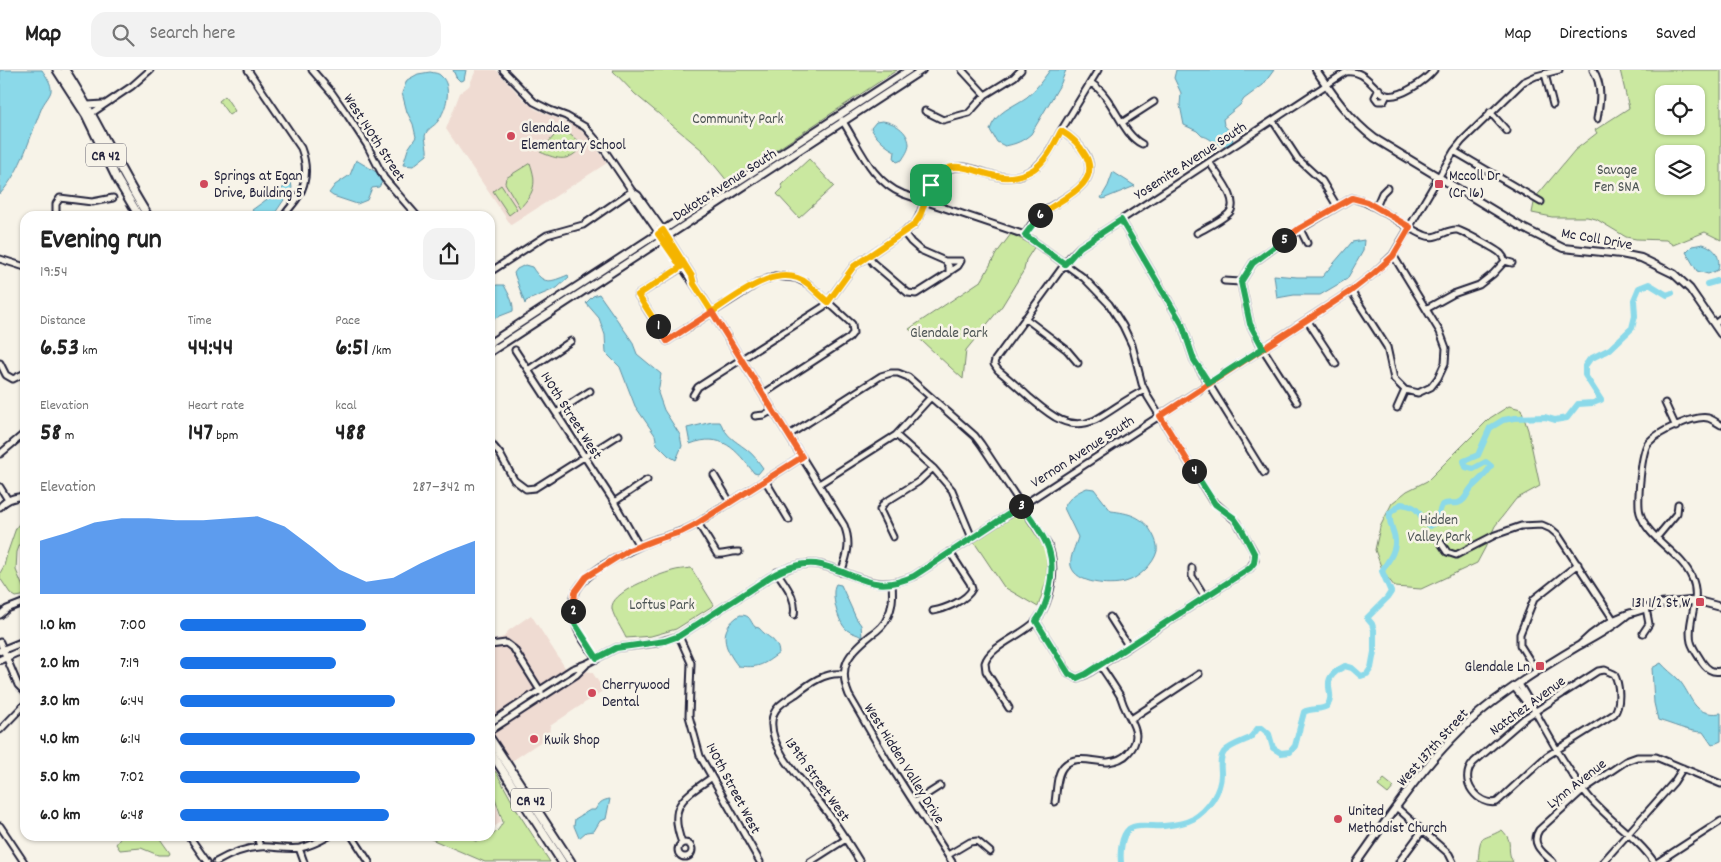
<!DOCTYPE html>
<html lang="en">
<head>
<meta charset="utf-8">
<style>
	:root { --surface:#fff; --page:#f2f2f2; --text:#222; --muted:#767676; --line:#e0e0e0; --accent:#1a73e8 }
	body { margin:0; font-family:Dekko,sans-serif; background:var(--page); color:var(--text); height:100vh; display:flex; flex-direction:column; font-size:19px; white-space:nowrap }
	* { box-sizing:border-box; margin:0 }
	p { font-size:16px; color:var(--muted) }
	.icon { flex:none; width:28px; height:28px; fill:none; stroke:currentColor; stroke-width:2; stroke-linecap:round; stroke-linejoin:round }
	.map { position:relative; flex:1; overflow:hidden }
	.sheet { position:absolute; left:20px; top:141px; width:475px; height:630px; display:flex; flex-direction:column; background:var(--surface); border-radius:15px; box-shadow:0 1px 4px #0004 }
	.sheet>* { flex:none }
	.tools { position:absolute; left:1655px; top:15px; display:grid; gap:10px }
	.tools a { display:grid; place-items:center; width:50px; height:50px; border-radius:10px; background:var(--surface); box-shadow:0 1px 4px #0004; font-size:25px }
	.pin { position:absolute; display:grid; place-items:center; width:42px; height:42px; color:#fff; margin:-21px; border-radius:10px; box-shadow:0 2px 8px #0006 }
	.km { position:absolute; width:25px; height:25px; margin:-12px; border-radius:50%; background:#222; color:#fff; font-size:14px; line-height:25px; text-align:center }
	.round { display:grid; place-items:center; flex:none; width:52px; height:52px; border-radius:15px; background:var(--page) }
	.overview { display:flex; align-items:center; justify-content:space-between; height:85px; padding:0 20px }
	h1 { font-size:28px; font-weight:700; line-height:38px }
	.stats { display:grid; grid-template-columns:repeat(3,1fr); gap:8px; height:85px; padding:5px 20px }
	.stats div { display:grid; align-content:center }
	.stats b { font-size:25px; font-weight:700 }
	.stats small { font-size:14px; font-weight:400 }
	.stats p { font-size:14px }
	.chart { height:140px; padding:10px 20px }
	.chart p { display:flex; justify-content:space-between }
	.chart svg { width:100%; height:90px; margin-top:5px; fill:var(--accent); opacity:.7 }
	ul { padding:0 20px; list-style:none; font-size:16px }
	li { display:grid; grid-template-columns:80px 60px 1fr; align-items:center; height:38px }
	li i { height:12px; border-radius:6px; background:var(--accent) }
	header { display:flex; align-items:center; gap:30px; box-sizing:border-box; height:70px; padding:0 25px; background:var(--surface); border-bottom:1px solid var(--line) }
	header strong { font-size:24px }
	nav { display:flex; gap:28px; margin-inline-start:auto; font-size:18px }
	.search { width:350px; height:45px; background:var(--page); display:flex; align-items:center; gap:12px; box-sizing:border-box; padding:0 18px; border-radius:15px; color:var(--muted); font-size:19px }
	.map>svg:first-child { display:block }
</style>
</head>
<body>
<header>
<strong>Map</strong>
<div class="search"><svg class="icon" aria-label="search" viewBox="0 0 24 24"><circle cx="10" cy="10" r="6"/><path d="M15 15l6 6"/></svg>Search here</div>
<nav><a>Map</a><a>Directions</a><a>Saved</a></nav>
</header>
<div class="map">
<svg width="1721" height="792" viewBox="0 0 1721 792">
	<rect width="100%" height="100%" fill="#f7f3e8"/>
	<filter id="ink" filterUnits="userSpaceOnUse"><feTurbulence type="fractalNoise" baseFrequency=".02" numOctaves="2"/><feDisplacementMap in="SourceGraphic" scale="10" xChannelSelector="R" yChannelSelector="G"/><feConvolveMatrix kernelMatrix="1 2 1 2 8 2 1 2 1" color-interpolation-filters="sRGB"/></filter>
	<g filter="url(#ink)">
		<path fill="#efdbd2" d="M476,0H496L524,30L535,39L577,57L589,68L607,93L511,155L446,59L460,23L469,16Z
			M531,545L566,599L592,602L604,620L550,656L549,666L490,706V571L504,567L508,561Z
			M490,707L501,752L490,760Z"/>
		<path fill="#cae8a0" stroke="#76856e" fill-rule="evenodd" d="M612,0H897L728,112L702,80L635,24Z
			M1620,0H1721V170L1705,162L1673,175L1666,170L1636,169L1626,167L1596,149L1587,147H1552L1532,143L1535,128L1575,80L1597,63L1595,60L1629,38ZM1664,24H1696V56H1664ZM1664,84H1696V116H1664Z
			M225,26L235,41L229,45L219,31Z
			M560,59H563L583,75C569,93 559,90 540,82Z
			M809,89L834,116L799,148L777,124L783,118L781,115Z
			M530,93C537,113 535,122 520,138L505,113L506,108Z
			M501,115L517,139L509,145L493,121Z
			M1011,164L1035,176L1026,190L1024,200L1002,236L966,280L963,309L909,259L982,210L996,184Z
			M1509,336L1521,339L1528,360L1540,416L1516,429L1495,456L1485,478L1477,493L1421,519L1395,517L1383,502L1375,480L1380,457L1392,433L1407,421L1427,411L1490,348Z
			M1021,440L1047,481V509L1038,537L1004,517L974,472Z
			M25,445V461L17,482L16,500L25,522L22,526L16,527L10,523L0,508V503L4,496L7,484L16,458Z
			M691,498L714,535L676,559L651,566L626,568C622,559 614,548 612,539C609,522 658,505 672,501C678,499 685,499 691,498Z
			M492,701L496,702L519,744L550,792H485L424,766H468L475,771C488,771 497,764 503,752L494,725Z
			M1384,709L1394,717L1388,724L1378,716Z
			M1502,760C1515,773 1505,778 1513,792H1478C1481,762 1478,773 1502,760Z
			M122,766H158L170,783L169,785H158L141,778L120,780L116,774Z"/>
		<path fill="#8bd9e9" stroke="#6190a3" d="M0,0H42C46,6 52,14 51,21C50,26 44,32 42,37C30,66 22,100 0,124Z
			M453,0H466L464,10L460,11L456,7Z
			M1050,0H1066L1061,13L1031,64C1023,71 1016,74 1005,76L997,72L990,60C995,42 1013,37 1027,27C1036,20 1043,9 1050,0Z
			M1176,0H1274L1263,15L1244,29L1240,35L1223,49L1224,55L1232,64L1233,72C1216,83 1215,68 1202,66L1197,61L1184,55L1180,35L1181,23L1174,8Z
			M430,2C434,3 439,3 441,6C453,16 446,40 438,51C434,57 427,58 425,66C425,71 428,78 427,85L413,96L403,95L408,79L416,67L413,54L407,42L402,23L407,10L418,4Z
			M882,51C894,52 908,61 909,74C909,80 905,85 902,90L897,92L894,89L895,81C886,77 875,67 871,58L876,52Z
			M356,90L378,103L382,112L379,117L372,118L367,130L357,134L333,126L329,123L335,115L350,105Z
			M1113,102L1135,116L1103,129L1101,128L1108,116Z
			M291,112L292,118L273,146H256L252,140Z
			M1364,170L1363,181L1347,209L1320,225H1294L1277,228L1274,205L1297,207H1322L1352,172Z
			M1703,174C1715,178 1721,186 1718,200L1708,204L1697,201L1686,182L1692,176Z
			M525,195L532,197C544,216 550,212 568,205L569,207L557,218L526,231L525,234L514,203L517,199Z
			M497,215H504C508,223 514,232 513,241L490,250V217Z
			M599,224L632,271L637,284L661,304L658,323L664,340L680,365L682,376L676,390L669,386L657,374L655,365L635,336L620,297L606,283L605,265L599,248L586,233L593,226Z
			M712,352H720C728,368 733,369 746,379C753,384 758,391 763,398L758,404L754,403C736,379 722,362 690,374L687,358Z
			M1087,418L1094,419L1111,441C1128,443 1143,446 1152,463C1155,468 1158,475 1157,481C1154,494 1138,509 1125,512C1110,516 1076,514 1071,496C1069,488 1076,475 1078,467L1064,438C1069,427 1077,422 1087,418Z
			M836,514L841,515L856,548L861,555L862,567C857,564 851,563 847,560C838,553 830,523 836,514Z
			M740,545C751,545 749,550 755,557L759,558C767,568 778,569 779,583C762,596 758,598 738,596C724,578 717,560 740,545Z
			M1661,593C1666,599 1673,604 1678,609C1693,625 1691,647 1721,643V671L1712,675L1703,662C1689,662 1672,654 1658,650L1654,633L1652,598Z
			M610,729L606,749L600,751L594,761L586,762L579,768L574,756L575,749L590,740H595C599,733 602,730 610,729Z"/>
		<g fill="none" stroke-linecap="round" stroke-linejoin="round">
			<path stroke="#8bd9e9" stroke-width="6" d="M1707,214L1721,210
				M1121,792C1120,783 1121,766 1129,759C1137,753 1154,757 1163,756C1173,755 1184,754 1193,749C1208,740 1221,722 1221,704C1221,697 1219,689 1224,682C1231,675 1239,673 1248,669C1252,667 1255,662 1258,658H1262L1269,664L1273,678L1281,683L1290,682L1295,676L1304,642C1310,638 1323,640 1327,636C1338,622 1315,611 1345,596L1352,598L1361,606L1367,604L1371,598L1374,582V560L1372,554L1367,548L1387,528L1391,522L1382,501C1387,492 1396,482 1395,471C1395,460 1388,456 1390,443L1401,434C1425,437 1417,449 1430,456L1435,453L1442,435C1448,432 1452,434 1458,433C1466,431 1467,422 1472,417C1479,410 1486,405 1491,396L1486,392L1473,399L1466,397L1464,391L1478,385L1490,358L1503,350L1515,348L1545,347L1555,350L1567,348L1578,334L1593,333L1601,330L1585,305V296L1590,289L1610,279L1632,258L1635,246L1634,230L1639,218L1649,214L1667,225L1672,223"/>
			<g stroke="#22223b" stroke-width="9">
				<path id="minor" d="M248,0L301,78C307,94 308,111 298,127C294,134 288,139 284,146
					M312,0L332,23L348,46L367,75L384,108L417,146
					M503,0L534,32L550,40L566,46L585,57L603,78L632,121L638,125L663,160L692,206L694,213
					M962,0L985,25
					M1593,0C1603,15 1600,33 1597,49
					M1545,4L1553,35
					M1091,13C1114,27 1121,64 1142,74
					M1379,19L1375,27L1378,31H1384L1387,25
					M88,35L103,34
					M925,41L943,50L969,43L985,25L1014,7L1021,0
					M1490,42L1507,61
					M92,43L132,16L150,0
					M1273,51L1298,89L1322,111L1337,136
					M1123,52L1154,32
					M1454,81L1541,132
					M632,121L634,127L702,226L844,455C851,472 848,485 841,502
					M1376,137L1382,123L1387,118
					M56,146V134L60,128L92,132L113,128
					M1121,150L1182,254L1194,290L1264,403
					M1300,159L1307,173
					M1197,163C1207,157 1219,152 1228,144C1242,132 1217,105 1210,93
					M1025,165C1030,157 1034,149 1041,143C1059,129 1102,116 1086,85C1079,74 1072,67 1061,61
					M868,186L873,193L908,223L916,224L949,203V196L945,191L920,180L911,172L904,163
					M0,189L25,197
					M945,191H961L958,196L949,202
					M685,195L638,225L667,271L758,213L775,206L796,208L808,214L852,254L853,263L849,268L763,324
					M490,202L547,165L583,155L632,121
					M1224,211L1241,212
					M1241,212L1253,193L1300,159L1352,128C1380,135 1398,154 1424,165C1437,171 1445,159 1457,160C1462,161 1498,180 1501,184C1503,186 1504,188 1505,191L1512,193
					M1241,212L1250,254L1263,279L1297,332
					M1351,221L1387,277L1394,309L1405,320L1418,323L1431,317L1438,308L1445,293L1446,278L1440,262L1393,185
					M1426,239L1453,224L1479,215L1493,204L1505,191
					M1025,248L1067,280L1078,293
					M1307,250L1336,294
					M1715,254L1721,249
					M515,280L614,432L639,476
					M0,293L6,305L13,309L25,303
					M528,300L571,271
					M1145,320C1127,328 1112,341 1095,350C1068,362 1049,344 1030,328C1019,318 1009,309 998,300L994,294L995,290L1070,187L1080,177L1346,2C1366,0 1370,16 1384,24C1398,31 1426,10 1434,0
					M693,325L698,317L823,237L828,232L854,196L914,155C926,140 924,113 942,102C958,92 973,99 989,104C1004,109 1020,108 1033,99C1047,90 1054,73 1062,59C1074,39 1086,20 1098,0
					M1665,333L1676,357
					M1397,338L1405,320
					M556,343L590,321
					M755,346L764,345L773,340
					M1721,355C1717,353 1712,349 1708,348C1694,345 1658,362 1649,372C1641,380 1637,433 1640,443C1648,470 1681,482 1692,508C1702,530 1686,550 1691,572C1693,579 1698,585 1702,592C1707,599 1712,603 1721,601
					M789,365L881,306L891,303H898L908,307L975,366L981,374L1048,475C1058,498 1051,532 1036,551L1069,604L1077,608L1087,604L1250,498L1255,490L1254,482L1237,452L1211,429L1148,327L1142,314L1132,275L1123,256L1109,234L1084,208L1025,165L903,124C871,111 859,76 842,50
					M896,365L933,398L952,420L972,468
					M490,372L500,384L514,410L526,419L535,418L619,365
					M0,384L25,363
					M714,405L730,432
					M765,410L789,450
					M819,414L896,365L931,327
					M0,417L8,430
					M614,432L647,410
					M0,437C6,429 15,427 25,426
					M698,453L717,484C726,485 731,481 739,482
					M893,467L880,440L884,433L918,412L933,398
					M1657,467L1677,443L1678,434
					M1439,470L1447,482L1456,485L1495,465L1521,456L1542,455L1551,459L1558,465L1615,552
					M1192,498V506L1205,527
					M777,502C786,516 797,528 794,545
					M892,513C893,526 893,537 887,548C884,556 877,561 871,565C849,583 837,596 849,625L888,692L952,792
					M933,541C945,539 967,530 972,519L970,513L950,482
					M0,545L7,539L25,532
					M1110,547L1129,577
					M1643,563L1649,554L1646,538
					M679,566L691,593L689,646L700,686L760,792
					M0,572L18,615L25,622
					M490,575L506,573L514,579L541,622
					M597,589C589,578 578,565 575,552C567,524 580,511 602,496C619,486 635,477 654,470C667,466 680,463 693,456L802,387
					M1605,600L1614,604C1620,614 1621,635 1614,644L1547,686L1497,732C1480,737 1456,711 1474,692L1525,648L1598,601Z
					M1537,602L1520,575V564L1534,529L1578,494
					M843,604C825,602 810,613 796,624C785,631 773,637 772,651C769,681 808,716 824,738C837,755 849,774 860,792
					M1519,614C1542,651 1561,693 1589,727C1609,751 1637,767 1654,792
					M1514,617L1529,636
					M1009,638L986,601L985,593C990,576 1023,565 1036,551
					M1131,649L1199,604
					M490,653L572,599L588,593L616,578L655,573L679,566L770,507C785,498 804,491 821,495C859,504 873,524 914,506L1351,221L1373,204L1393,185L1454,81L1462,71L1523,12L1536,6L1559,0
					M0,660L25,634
					M490,661L576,605L586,595
					M915,732L940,716
					M1055,732C1057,721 1056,704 1064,696C1075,684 1094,692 1108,692C1116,691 1123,689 1128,683C1144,666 1132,654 1125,638C1122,633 1122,628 1119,624C1113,614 1106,604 1100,595
					M1396,737L1449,784L1453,792
					M0,756L24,792
					M189,766L207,792
					M257,766L260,777
					M352,766L369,792
					M678 780a7 7 0 1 1 14 0a7 7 0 1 1-14 0Z
					M682,773C668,736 682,728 711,708
					M299,778L304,792
					M948,785L970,772L977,771L990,782
					M216,792C230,784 244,778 260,777C273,776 287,780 300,778C310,776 320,771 329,766
					M810,792L846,769
					M1399,792L1422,761
					M1553,792C1543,783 1530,774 1539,760L1583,720L1626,691L1637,687H1656L1721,714
					M1603,792L1674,712L1683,698
					M1658,792L1721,751"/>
			</g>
			<g stroke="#22223b" stroke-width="10">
				<path id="major" d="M1316,0C1333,25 1349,49 1374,68L1523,158L1563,178L1621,184L1641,188L1674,204L1690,219L1721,264
					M490,273L909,0
					M490,282L922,0
					M1628,544L1660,534L1690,531L1702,532L1721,537
					M0,581L25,571
					M0,590L25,579
					M1357,792C1397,735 1438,673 1494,631C1521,611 1551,592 1580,575C1597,566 1613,557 1628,544C1611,550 1593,562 1580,575"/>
			</g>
			<g stroke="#22223b" stroke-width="11">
				<path id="highway" d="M57,0L86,45L117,109L139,146
					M65,0C96,47 118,99 148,146
					M490,668L571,792
					M490,681L562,792"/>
			</g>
			<use href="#minor" stroke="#f7f3e8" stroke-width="5"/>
			<use href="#major" stroke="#f7f3e8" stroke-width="6"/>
			<use href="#highway" stroke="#f7f3e8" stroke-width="7"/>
		</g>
	</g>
	<g fill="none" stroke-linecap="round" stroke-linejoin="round" filter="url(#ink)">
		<g stroke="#fff" stroke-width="10">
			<path id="split-1" d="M658,256L638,225L681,197L658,164L663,160L692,206L694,214L712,242C737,226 779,190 808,214C815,220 822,227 828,232L854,196L914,155L920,146L931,115"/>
		</g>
		<g stroke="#fff" stroke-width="10">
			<path id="split-2" d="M573,541L575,522L586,507L629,480L655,470L681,462L693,456L802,387L712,242L667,271L658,256"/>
		</g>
		<g stroke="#fff" stroke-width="10">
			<path id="split-3" d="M573,541L575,554L597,588L616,578L665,571L679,566L770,507C784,498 804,491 821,495C859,504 873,525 914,506L1021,436"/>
		</g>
		<g stroke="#fff" stroke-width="10">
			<path id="split-4" d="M1021,436L1022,435C1043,467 1058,479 1049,520C1047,531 1043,542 1036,551L1069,604L1077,608L1086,604L1250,498L1254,493L1255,485L1241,458L1234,448L1215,434L1194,401"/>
		</g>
		<g stroke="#fff" stroke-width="10">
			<path id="split-5" d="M1194,401L1160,346L1351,221L1373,204L1393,186L1410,157L1367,132L1352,128L1300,158L1284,170"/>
		</g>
		<g stroke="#fff" stroke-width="10">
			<path id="split-6" d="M1040,145L1025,165L1065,194L1080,177L1121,150L1182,254L1194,290L1209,313L1263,278L1250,254L1241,212L1253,193L1284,170"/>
		</g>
		<g stroke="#fff" stroke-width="10">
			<path id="split-7" d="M931,115C947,83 972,102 997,106C1009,109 1023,106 1034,99C1047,90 1054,74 1061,61C1072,67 1080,75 1086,86C1102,116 1057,130 1040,145"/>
		</g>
		<use href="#split-1" stroke="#f5b400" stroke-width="6"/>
		<use href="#split-2" stroke="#f0652b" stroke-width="6"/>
		<use href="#split-3" stroke="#22a559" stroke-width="6"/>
		<use href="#split-4" stroke="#22a559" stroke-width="6"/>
		<use href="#split-5" stroke="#f0652b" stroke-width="6"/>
		<use href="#split-6" stroke="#22a559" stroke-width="6"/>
		<use href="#split-7" stroke="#f5b400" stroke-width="6"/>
	</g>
	<g fill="#d1495b" stroke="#f7f3e8" stroke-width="2">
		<circle cx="511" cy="66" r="5"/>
		<circle cx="204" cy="114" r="5"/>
		<rect x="1434" y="109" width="10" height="10" rx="2.5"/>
		<rect x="1695" y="527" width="10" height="10" rx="2.5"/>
		<rect x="1535" y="591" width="10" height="10" rx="2.5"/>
		<circle cx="592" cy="623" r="5"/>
		<circle cx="534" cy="669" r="5"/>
		<circle cx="1338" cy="749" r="5"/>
	</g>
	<g text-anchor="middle" stroke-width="5" stroke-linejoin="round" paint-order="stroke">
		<g fill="#f7f3e8" stroke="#62616f" stroke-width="1">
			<rect x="86" y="73.5" width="40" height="23" rx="4"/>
			<rect x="511" y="718.5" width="40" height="23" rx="4"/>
		</g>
		<g font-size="14" font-weight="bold" fill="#22223b">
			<text x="106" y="90">CR 42</text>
			<text x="531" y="735">CR 42</text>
		</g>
		<g font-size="15" fill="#4c5454" stroke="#f7f3e8">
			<text x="738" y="53">Community Park</text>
			<text x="1617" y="104">Savage<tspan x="1617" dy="17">Fen SNA</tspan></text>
			<text x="949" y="267">Glendale Park</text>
			<text x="1439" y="454">Hidden<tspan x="1439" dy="17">Valley Park</tspan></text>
			<text x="662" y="539">Loftus Park</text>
		</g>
		<g font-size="15" fill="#22223b" stroke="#f7f3e8" text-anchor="start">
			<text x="521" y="62">Glendale<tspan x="521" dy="17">Elementary School</tspan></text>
			<text x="214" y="110">Springs at Egan<tspan x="214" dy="17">Drive, Building 5</tspan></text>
			<text x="1449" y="110">Mccoll Dr<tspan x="1449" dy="17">(Cr 16)</tspan></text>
			<text x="1690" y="537" text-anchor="end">131 1/2 St W</text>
			<text x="1530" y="601" text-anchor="end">Glendale Ln</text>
			<text x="602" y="619">Cherrywood<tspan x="602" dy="17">Dental</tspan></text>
			<text x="544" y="674">Kwik Shop</text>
			<text x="1348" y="745">United<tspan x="1348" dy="17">Methodist Church</tspan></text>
		</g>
		<g font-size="15" fill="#22223b" stroke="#f7f3e8">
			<text transform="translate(375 67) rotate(57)" y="5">West 140th Street</text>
			<text transform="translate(1190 90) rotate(-33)" y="5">Yosemite Avenue South</text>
			<text transform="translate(724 114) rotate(-33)" y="5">Dakota Avenue South</text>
			<text transform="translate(1597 168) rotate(10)" y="5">Mc Coll Drive</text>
			<text transform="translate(572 345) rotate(57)" y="5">140th Street West</text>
			<text transform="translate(1082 381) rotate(-33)" y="5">Vernon Avenue South</text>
			<text transform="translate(1527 635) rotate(-36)" y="5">Natchez Avenue</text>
			<text transform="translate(1432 677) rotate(-48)" y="5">West 137th Street</text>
			<text transform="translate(905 693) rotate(58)" y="5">West Hidden Valley Drive</text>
			<text transform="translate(818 709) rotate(54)" y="5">139th Street West</text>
			<text transform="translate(1576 713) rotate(-38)" y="5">Lynn Avenue</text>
			<text transform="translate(734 718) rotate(62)" y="5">140th Street West</text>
		</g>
	</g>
</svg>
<div class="tools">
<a><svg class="icon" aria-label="locate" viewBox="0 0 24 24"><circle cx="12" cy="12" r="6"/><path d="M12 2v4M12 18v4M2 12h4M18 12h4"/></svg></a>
<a><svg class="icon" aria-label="layers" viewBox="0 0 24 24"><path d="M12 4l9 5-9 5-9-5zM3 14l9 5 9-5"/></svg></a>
</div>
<div class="pin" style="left:931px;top:115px;background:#1e9e55"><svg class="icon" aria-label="arrive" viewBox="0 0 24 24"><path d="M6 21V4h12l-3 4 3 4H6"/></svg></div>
<b class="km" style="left:658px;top:256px">1</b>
<b class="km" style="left:573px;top:541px">2</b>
<b class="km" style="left:1021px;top:436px">3</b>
<b class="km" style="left:1194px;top:401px">4</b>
<b class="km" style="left:1284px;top:170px">5</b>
<b class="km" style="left:1040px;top:145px">6</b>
<section class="sheet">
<div class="overview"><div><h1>Evening run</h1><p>19:54</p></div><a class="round"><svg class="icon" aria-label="share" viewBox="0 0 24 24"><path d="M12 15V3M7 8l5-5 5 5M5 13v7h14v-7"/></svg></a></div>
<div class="stats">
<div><p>Distance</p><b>6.53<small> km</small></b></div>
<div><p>Time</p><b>44:44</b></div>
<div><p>Pace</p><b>6:51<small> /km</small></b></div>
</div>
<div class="stats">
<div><p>Elevation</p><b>58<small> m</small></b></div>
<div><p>Heart rate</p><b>147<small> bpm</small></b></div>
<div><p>kcal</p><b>488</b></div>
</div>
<div class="chart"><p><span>Elevation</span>287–342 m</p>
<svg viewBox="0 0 160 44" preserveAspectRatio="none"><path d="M0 44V18L10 14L20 9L30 7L40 7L50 8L60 8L70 7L80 6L90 11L100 21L110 32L120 38L130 36L140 29L150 23L160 18V44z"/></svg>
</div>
<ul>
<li><b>1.0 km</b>7:00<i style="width:63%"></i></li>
<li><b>2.0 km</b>7:19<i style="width:53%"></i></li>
<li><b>3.0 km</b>6:44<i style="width:73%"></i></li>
<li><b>4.0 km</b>6:14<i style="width:100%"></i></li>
<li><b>5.0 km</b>7:02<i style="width:61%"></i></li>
<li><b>6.0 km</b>6:48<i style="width:71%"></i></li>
</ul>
</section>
</div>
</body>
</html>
